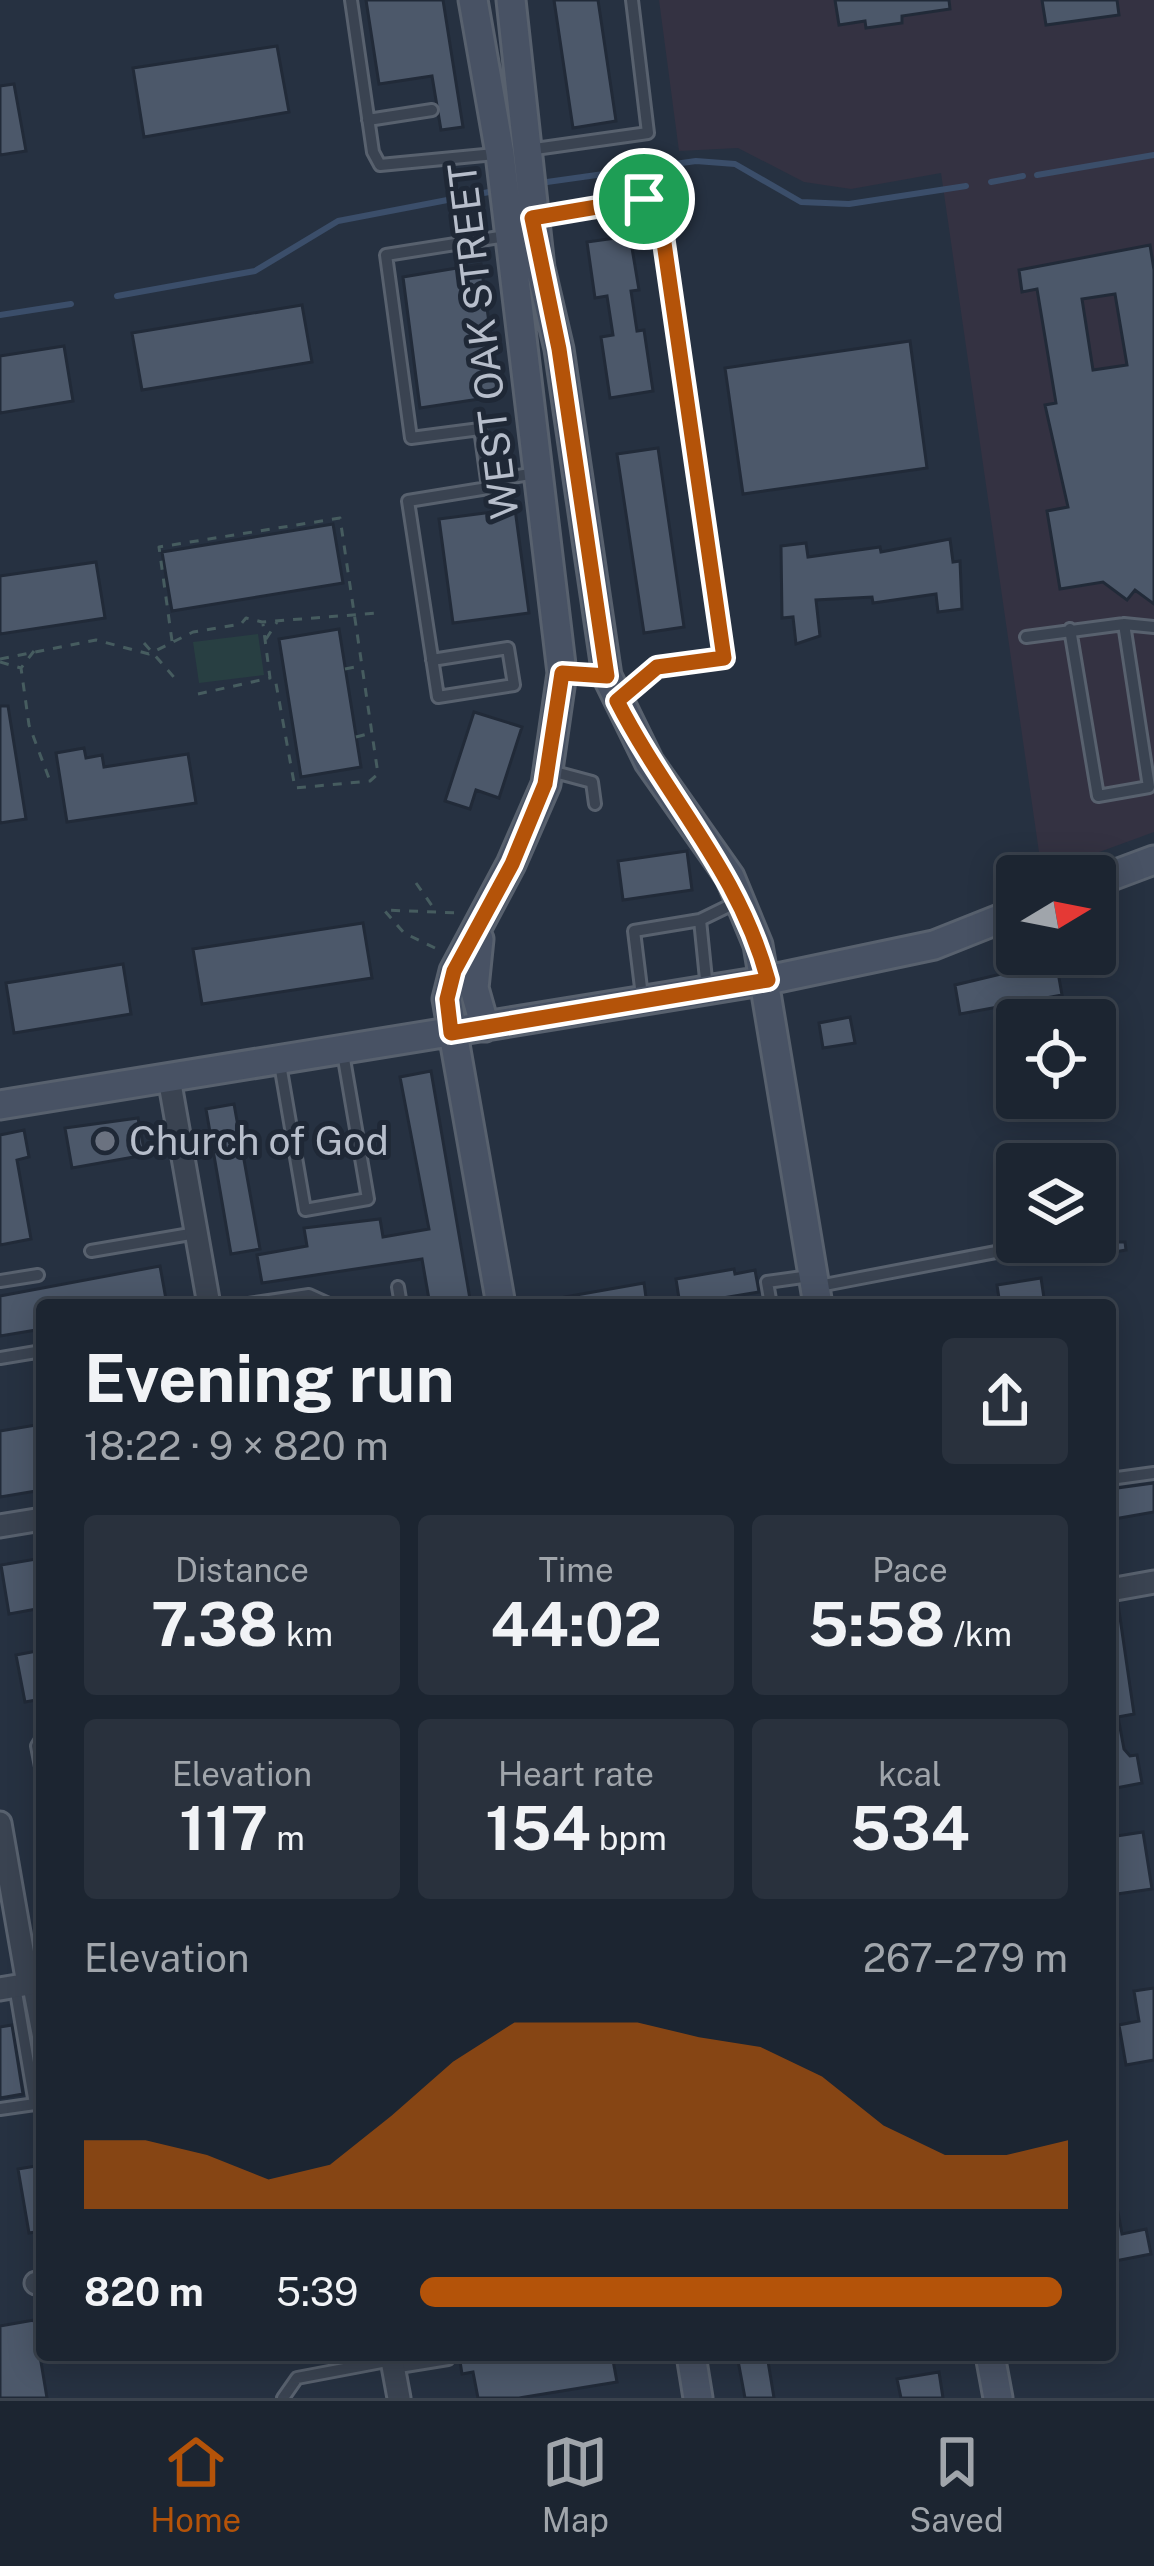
<!DOCTYPE html>
<html lang="en">
<head>
<meta charset="utf-8">
<style>
	:root { --surface:#1c2531; --page:#29313d; --text:#f1f3f6; --muted:#a0a5ab; --line:#3a424d; --accent:#b45309 }
	body { margin:0; font-family:"Public Sans",sans-serif; background:var(--page); color:var(--text); height:100vh; display:flex; flex-direction:column; font-size:45px; white-space:nowrap }
	* { box-sizing:border-box; margin:0 }
	p { font-size:39px; color:var(--muted) }
	.icon { flex:none; width:66px; height:66px; fill:none; stroke:currentColor; stroke-width:2; stroke-linecap:round; stroke-linejoin:round }
	.map { position:relative; flex:1; overflow:hidden }
	.sheet { position:absolute; left:36px; top:1299px; width:1080px; height:1062px; display:flex; flex-direction:column; background:var(--surface); border-radius:12px; box-shadow:0 6px 30px #0003,0 0 0 3px var(--line) }
	.sheet>* { flex:none }
	.needle { width:78px; rotate:80deg }
	.buttons { position:absolute; left:996px; top:855px; display:grid; gap:24px }
	.buttons a { display:grid; place-items:center; width:120px; height:120px; border-radius:12px; background:var(--surface); box-shadow:0 6px 30px #0003,0 0 0 3px var(--line); font-size:60px }
	.pin { position:absolute; display:grid; place-items:center; width:102px; height:102px; color:#fff; margin:-51px; border:6px solid #fff; border-radius:50%; box-shadow:0 3px 12px #0007 }
	.round { display:grid; place-items:center; flex:none; width:126px; height:126px; border-radius:12px; background:var(--page) }
	.headline { display:flex; align-items:center; justify-content:space-between; height:204px; padding:0 48px }
	h1 { font-size:66px; font-weight:700; line-height:90px }
	.stats { display:grid; grid-template-columns:repeat(3,1fr); gap:18px; height:204px; padding:12px 48px }
	.stats div { display:grid; align-content:center; border-radius:12px; background:var(--page); text-align:center }
	.stats b { font-size:60px; font-weight:700 }
	.stats small { font-size:33px; font-weight:400 }
	.stats p { font-size:33px }
	.chart { height:336px; padding:24px 48px }
	.chart p { display:flex; justify-content:space-between }
	.chart svg { width:100%; height:216px; margin-top:12px; fill:var(--accent); opacity:.7 }
	ul { padding:0 48px; list-style:none; font-size:39px }
	li { display:grid; grid-template-columns:192px 144px 1fr; align-items:center; height:90px }
	li i { height:30px; border-radius:15px; background:var(--accent) }
	.menu { display:flex; justify-content:space-around; align-items:center; height:168px; border-top:3px solid var(--line); background:var(--surface); font-size:33px; color:var(--muted) }
	.menu a { display:grid; justify-items:center; gap:6px }
	.menu .selected { color:var(--accent) }
	.map>svg:first-child { display:block }
</style>
</head>
<body>
<div class="map">
<svg width="1154" height="2398" viewBox="0 0 1154 2398">
	<rect width="100%" height="100%" fill="#263141"/>
	<path fill="#343242" d="M659,0H1154V832L1042,873L941,173L851,189L804,182L738,148L679,151Z"/>
	<path fill="#283f42" d="M258,634L264,675L199,683L193,642Z"/>
	<g fill="none" stroke-linecap="round" stroke-linejoin="round">
		<path stroke="#3b4e6a" stroke-width="6" d="M1037,175L1154,155
			M547,182L696,161L735,164L801,202L849,204L966,186
			M991,182L1023,176
			M117,296L255,271L338,221L489,192
			M0,315L71,304"/>
	</g>
	<path fill="#4c586a" stroke="#212a38" stroke-width="3" fill-rule="evenodd" d="M366,0H443L463,127L441,130L432,76L379,84Z
		M554,0H598L616,121L573,128Z
		M835,0H949L950,9L902,16V23L866,28L865,21L839,25Z
		M1042,0H1117L1119,15L1046,25Z
		M277,46L289,112L144,137L133,68Z
		M14,84L26,151L0,155V86Z
		M630,236L639,290L631,291L637,331L644,330L653,391L610,398L601,337L613,335L607,296L595,298L587,242Z
		M1150,245L1154,270V604L1135,590L1127,600L1103,582L1060,589L1047,511L1068,507L1045,405L1056,403L1037,289L1022,292L1019,270ZM1115,294L1127,365L1093,370L1082,299Z
		M481,264L499,396L420,408L403,277Z
		M302,305L312,362L142,390L132,333Z
		M910,341L927,468L743,494L725,368Z
		M64,346L73,401L0,413V356Z
		M658,448L684,627L644,633L617,454Z
		M515,509L529,613L453,623L439,519Z
		M333,524L343,583L172,611L162,552Z
		M950,539L953,562L960,561L962,609L938,612L936,594L873,603L872,597L816,600L820,636L796,644L793,617L782,618L781,546L806,543L808,557L880,547L881,552Z
		M96,562L105,618L0,634V576Z
		M339,629L361,767L301,777L279,639Z
		M0,706H8L26,819L0,823Z
		M474,712L522,727L499,798L476,790L470,809L445,801Z
		M84,748L86,758L102,755L104,767L188,754L196,803L67,822L56,753Z
		M687,851L692,890L623,900L618,861Z
		M363,923L372,978L202,1004L193,949Z
		M1056,961L1062,995L960,1014L955,985Z
		M123,964L131,1014L14,1033L6,983Z
		M850,1017L855,1043L823,1048L819,1023Z
		M431,1071L471,1305H430L422,1259L262,1283L257,1255L307,1246L304,1228L380,1219L383,1237L429,1229L400,1077Z
		M234,1104L260,1249L231,1254L206,1109Z
		M138,1118L145,1155L72,1168L65,1128Z
		M24,1130L29,1157L17,1160L31,1239L0,1245V1135Z
		M1113,1223L1116,1242H1125L1126,1250L1057,1262L1054,1242H1095V1226Z
		M160,1266L167,1305H42V1329L0,1336V1296Z
		M734,1269L735,1274L755,1270L759,1292L680,1305L676,1279Z
		M1041,1278L1045,1305H1000L997,1285Z
		M644,1283L647,1305H566L565,1297Z
		M42,1424V1490L0,1497V1431Z
		M1154,1483V1512L1114,1519L1110,1489Z
		M42,1558V1608L9,1614L1,1565Z
		M1118,1604L1134,1714L1118,1717L1124,1749L1130,1756L1137,1755L1142,1783L1116,1788L1110,1757V1605Z
		M42,1650V1699L25,1702L16,1655Z
		M1143,1832L1152,1889L1110,1895V1837Z
		M1154,1988V2060L1126,2065L1119,2025L1139,2021L1134,1991Z
		M12,2025L23,2094L0,2098V2027Z
		M42,2165V2231L29,2233L18,2169Z
		M1117,2207L1122,2234L1146,2229L1151,2254L1110,2262V2208Z
		M34,2320L47,2398H0V2326Z
		M459,2355H612L617,2382L519,2398H478L473,2372L462,2374Z
		M737,2355H767L774,2398H745Z
		M939,2372L943,2398H901L897,2379Z"/>
	<g fill="none" stroke-linecap="round" stroke-linejoin="round">
		<g stroke="#58616e" stroke-width="16">
			<path id="lane" d="M351,0L373,152L380,165L495,154
				M368,120L432,110
				M528,150L648,133L632,0
				M535,217L644,199L661,222L724,658L657,667L620,699
				M487,481L536,473
				M1070,629L1098,796L1149,787L1124,624L1154,627
				M1026,637L1124,624
				M432,660L508,648L514,685L438,697L408,501L488,488L480,429L411,438L386,255L506,236
				M551,771L592,782L595,804
				M700,920L707,989
				M642,996L634,931L700,920L737,902
				M280,1064L305,1210L368,1199L343,1053
				M91,1251L196,1233
				M0,1281L38,1275
				M819,1286L1022,1247
				M398,1287L401,1305
				M242,1305L309,1295L331,1305
				M771,1305L767,1282L810,1276
				M0,1358L42,1351
				M1110,1479L1154,1473
				M42,1738L37,1746L42,1772
				M28,1984L42,2057
				M0,2109L35,2104L15,1986
				M393,2368L448,2359
				M283,2398L297,2378L392,2360"/>
		</g>
		<g stroke="#58616e" stroke-width="27">
			<path id="street" d="M169,1078L209,1305
				M0,1526L42,1519
				M1110,1590L1154,1582
				M0,1823L28,1984
				M0,1989L41,1982
				M36,2283L42,2282
				M391,2355L399,2398"/>
		</g>
		<g stroke="#58616e" stroke-width="33">
			<path id="secondary" d="M473,0L500,154L562,673L546,784L511,864L454,971L447,999L501,1305
				M511,0L540,268L559,349L607,676L649,762L730,877L758,945L818,1305
				M1095,882L1154,860
				M479,939L474,988L485,1027
				M0,1105L768,980L934,945L1017,912
				M691,2355L698,2398
				M990,2355L998,2398"/>
		</g>
		<path stroke="#465c5f" stroke-width="3" stroke-dasharray="9 9" stroke-linecap="butt" d="M266,639L277,622
			M172,641L159,547L340,518L378,774L370,781L295,788L275,678
			M144,643L179,683
			M34,651L21,668L29,725L50,781
			M0,659L96,640L149,654L193,632L241,624L246,618L262,622L378,613
			M0,662L21,668
			M345,669L361,666
			M198,694L270,678L263,624
			M356,737L371,733
			M416,883L435,910
			M435,948L404,933L384,910L460,913"/>
		<use href="#lane" stroke="#3a4351" stroke-width="10"/>
		<use href="#street" stroke="#3a4351" stroke-width="21"/>
		<use href="#secondary" stroke="#485264" stroke-width="27"/>
	</g>
	<g fill="none" stroke-linecap="round" stroke-linejoin="round">
		<g stroke="#fff" stroke-width="24">
			<path id="route" d="M644,199L661,222L724,658L657,667L617,701C668,801 738,869 768,980L451,1033L447,999L454,971L512,864L545,784L562,673L607,676L559,349L532,218Z"/>
		</g>
		<use href="#route" stroke="#b45309" stroke-width="15"/>
	</g>
	<circle fill="#6b7280" stroke="#1f2836" stroke-width="4.5" cx="105" cy="1141" r="12"/>
	<g text-anchor="middle" stroke-width="10" stroke-linejoin="round" paint-order="stroke">
		<g font-size="39" fill="#b7becb" stroke="#1f2836">
			<text transform="translate(483 341) rotate(-97)" y="14">WEST OAK STREET</text>
		</g>
		<g font-size="39" fill="#b7becb" stroke="#1f2836" text-anchor="start">
			<text x="129" y="1155">Church of God</text>
		</g>
	</g>
</svg>
<div class="buttons">
<a><svg class="needle" viewBox="-14 -14 28 28"><path d="M0-13l5 13h-10z" fill="#e53935"/><path d="M0 13l5-13h-10z" fill="#a0a5ab"/></svg></a>
<a><svg class="icon" aria-label="locate" viewBox="0 0 24 24"><circle cx="12" cy="12" r="6"/><path d="M12 2v4M12 18v4M2 12h4M18 12h4"/></svg></a>
<a><svg class="icon" aria-label="layers" viewBox="0 0 24 24"><path d="M12 4l9 5-9 5-9-5zM3 14l9 5 9-5"/></svg></a>
</div>
<div class="pin" style="left:644px;top:199px;background:#1e9e55"><svg class="icon" aria-label="arrive" viewBox="0 0 24 24"><path d="M6 21V4h12l-3 4 3 4H6"/></svg></div>
<section class="sheet">
<div class="headline"><div><h1>Evening run</h1><p>18:22 · 9 × 820 m</p></div><a class="round"><svg class="icon" aria-label="share" viewBox="0 0 24 24"><path d="M12 15V3M7 8l5-5 5 5M5 13v7h14v-7"/></svg></a></div>
<div class="stats">
<div><p>Distance</p><b>7.38<small> km</small></b></div>
<div><p>Time</p><b>44:02</b></div>
<div><p>Pace</p><b>5:58<small> /km</small></b></div>
</div>
<div class="stats">
<div><p>Elevation</p><b>117<small> m</small></b></div>
<div><p>Heart rate</p><b>154<small> bpm</small></b></div>
<div><p>kcal</p><b>534</b></div>
</div>
<div class="chart"><p><span>Elevation</span>267–279 m</p>
<svg viewBox="0 0 160 44" preserveAspectRatio="none"><path d="M0 44V30L10 30L20 33L30 38L40 35L50 25L60 14L70 6L80 6L90 6L100 9L110 11L120 17L130 27L140 33L150 33L160 30V44z"/></svg>
</div>
<ul>
<li><b>820 m</b>5:39<i style="width:99%"></i></li>
</ul>
</section>
</div>
<nav class="menu">
<a class="selected"><svg class="icon" aria-label="home" viewBox="0 0 24 24"><path d="M3 11l9-7 9 7M6 9v11h12V9"/></svg>Home</a>
<a><svg class="icon" aria-label="map" viewBox="0 0 24 24"><path d="M3 6l6-2 6 2 6-2v14l-6 2-6-2-6 2zM9 4v14M15 6v14"/></svg>Map</a>
<a><svg class="icon" aria-label="saved" viewBox="0 0 24 24"><path d="M7 4h10v16l-5-4-5 4z"/></svg>Saved</a>
</nav>
</body>
</html>
